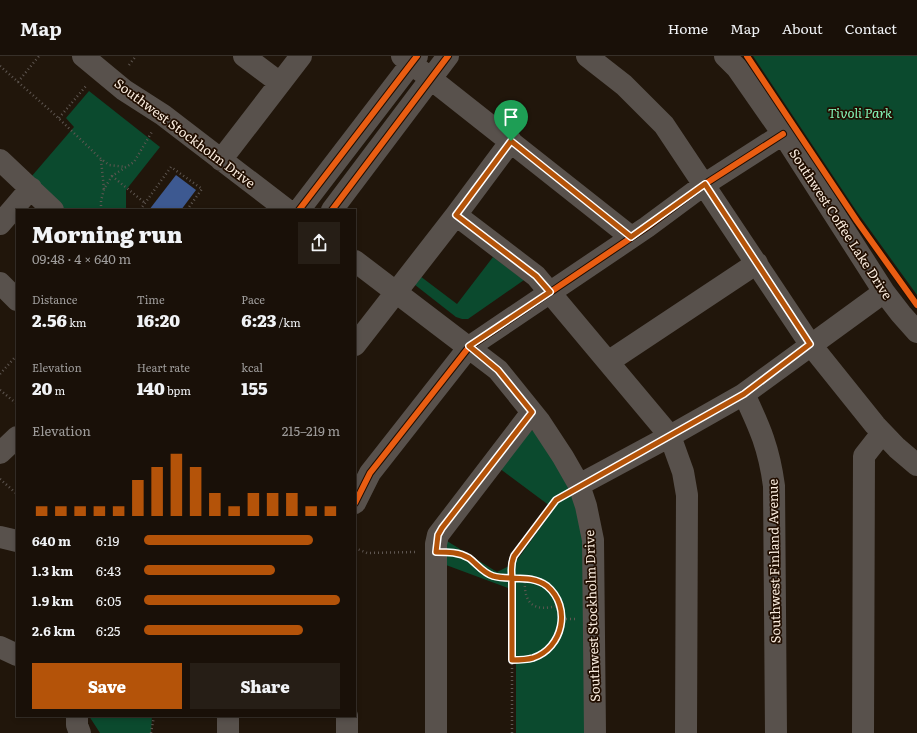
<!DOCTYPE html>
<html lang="en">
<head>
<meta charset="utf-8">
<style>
	:root { --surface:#191008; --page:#261e16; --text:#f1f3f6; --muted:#9f9d9c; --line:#373029; --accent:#b45309 }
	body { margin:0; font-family:Literata,serif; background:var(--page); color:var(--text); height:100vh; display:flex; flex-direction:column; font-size:15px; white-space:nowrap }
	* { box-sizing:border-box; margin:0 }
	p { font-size:13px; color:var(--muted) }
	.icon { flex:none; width:22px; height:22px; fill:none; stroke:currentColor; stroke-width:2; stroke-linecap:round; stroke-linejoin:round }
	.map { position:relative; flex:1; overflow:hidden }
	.drawer { position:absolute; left:16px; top:153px; width:340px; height:508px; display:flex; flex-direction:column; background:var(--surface); border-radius:0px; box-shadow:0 2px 6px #0003,0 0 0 1px var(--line) }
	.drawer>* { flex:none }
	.pin { position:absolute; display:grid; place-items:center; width:34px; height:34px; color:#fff; margin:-41px -17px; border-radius:50% 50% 50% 0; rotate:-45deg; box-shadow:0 0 4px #0007 }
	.pin .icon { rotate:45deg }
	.round { display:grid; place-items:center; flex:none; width:42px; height:42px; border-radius:0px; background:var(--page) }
	.headline { display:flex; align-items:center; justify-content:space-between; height:68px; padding:0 16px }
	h1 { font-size:22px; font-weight:800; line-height:30px }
	.stats { display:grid; grid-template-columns:repeat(3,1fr); gap:6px; height:68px; padding:4px 16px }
	.stats div { display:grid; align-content:center }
	.stats b { font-size:17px; font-weight:800 }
	.stats small { font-size:11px; font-weight:400 }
	.stats p { font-size:11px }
	.chart { height:112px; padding:8px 16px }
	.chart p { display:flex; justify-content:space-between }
	.chart svg { width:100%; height:72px; margin-top:4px; stroke:var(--accent); stroke-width:6 }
	.cta { display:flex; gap:8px; margin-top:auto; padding:8px 16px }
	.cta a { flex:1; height:46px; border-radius:0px; background:var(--accent); color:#fff; font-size:16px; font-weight:800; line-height:46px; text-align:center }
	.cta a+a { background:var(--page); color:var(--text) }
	ul { padding:0 16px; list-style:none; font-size:13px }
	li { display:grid; grid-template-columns:64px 48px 1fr; align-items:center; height:30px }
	li i { height:10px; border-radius:5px; background:var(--accent) }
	header { display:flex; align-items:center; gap:24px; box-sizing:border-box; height:56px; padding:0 20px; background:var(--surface); border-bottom:1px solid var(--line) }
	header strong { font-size:19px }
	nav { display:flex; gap:22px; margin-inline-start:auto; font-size:14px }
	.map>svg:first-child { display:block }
</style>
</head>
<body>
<header>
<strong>Map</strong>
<nav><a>Home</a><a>Map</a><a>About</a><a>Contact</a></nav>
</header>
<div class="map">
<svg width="917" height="677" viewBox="0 0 917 677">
	<rect width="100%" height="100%" fill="#21160b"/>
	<path fill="#0b4a2e" d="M753,0H917V239L857,156Z
		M89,35L160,91L126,134V154H62L31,121L74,71L66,62Z
		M493,201L524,224L468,263H462L456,261L410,225L416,217L457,248Z
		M532,374L542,384L563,415L583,471L585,677H516V535L446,509L447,485L497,516L515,507L554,453L499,412L515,391Z
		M89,660H152L151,677H100Z"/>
	<path fill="#3d5991" d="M176,119L196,134L181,154H149Z"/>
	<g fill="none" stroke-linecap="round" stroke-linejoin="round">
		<path stroke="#5f5752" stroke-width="2.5" stroke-dasharray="1 3" stroke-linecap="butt" d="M129,9L136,0
			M0,10L53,57L101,103L109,109L126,111
			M18,26L39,0
			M59,62L86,30
			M101,104L104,133
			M112,120L145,147
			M101,154V145L104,133L112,120L134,106L153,74
			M140,154L171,111L202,133L187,154
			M0,318L17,299
			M0,334L17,348
			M0,423L17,438
			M355,492L367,497L416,496
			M455,497C470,500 477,514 491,519C509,527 530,517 547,531C572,551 563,592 533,602C526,604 519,604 512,604
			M525,522C523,548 534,557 560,549
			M562,563H575
			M151,677L154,660
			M512,677V508L514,500L556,444L563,440"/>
		<path stroke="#58514c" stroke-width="22" d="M83,0L124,34L163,59L287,154
			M244,0L280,27
			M402,0L631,181
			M587,0L624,29L664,69L810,288L875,369L897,392L917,409
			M725,0L737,12L783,78L884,236L901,258L917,276
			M0,104L53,154
			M221,104L301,0
			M299,154L417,0
			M332,154L448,0
			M456,159L536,220L670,380L683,416L687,439L686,677
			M0,168L31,132
			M355,205L498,314L540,366L563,401L579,429L586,450L593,484L595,677
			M0,227L17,244
			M355,289L456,159L511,85
			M608,306L757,207
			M744,338C760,372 769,392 774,430L776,677
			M0,397L17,381
			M579,429L670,380L744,338L884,236
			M355,447L370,417L469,291L647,171L705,128L783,78
			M0,481L17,485
			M0,591L17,599
			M77,660V669L80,677
			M228,660V677
			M347,660V677
			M436,677V488L438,479L532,356
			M863,677L864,400L882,377"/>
		<g stroke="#210e00" stroke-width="8">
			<path id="cycleway" d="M747,0L857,165L917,249
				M299,154L417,0
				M332,154L448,0
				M355,447L370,417L469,291L647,171L705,128L783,78"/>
		</g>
		<use href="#cycleway" stroke="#e95d12" stroke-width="6"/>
	</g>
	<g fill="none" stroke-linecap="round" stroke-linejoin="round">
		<g stroke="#fff" stroke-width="8">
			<path id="route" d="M511,85L456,159L536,220L550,236L469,290L498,314L532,356L442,472L438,479L436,496C448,496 459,496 469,502C477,508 483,517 493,520C511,525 531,518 547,530C572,551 563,592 533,602C526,604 519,604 512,604V522C511,514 511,507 514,500L556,444L744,338L810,288L705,128L631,181L511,85"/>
		</g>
		<use href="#route" stroke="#b45309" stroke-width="5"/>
	</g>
	<g text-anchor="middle" stroke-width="3.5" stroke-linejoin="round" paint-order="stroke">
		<g font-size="13" font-style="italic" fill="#84f8ba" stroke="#210e00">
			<text x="860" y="62">Tivoli Park</text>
		</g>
		<g font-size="13" fill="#faecde" stroke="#210e00">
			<text transform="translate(185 77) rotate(37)" y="5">Southwest Stockholm Drive</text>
			<text transform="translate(841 168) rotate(57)" y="5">Southwest Coffee Lake Drive</text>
			<text transform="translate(774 505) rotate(-91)" y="5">Southwest Finland Avenue</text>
			<text transform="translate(592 560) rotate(-92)" y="5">Southwest Stockholm Drive</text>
		</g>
	</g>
</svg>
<div class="pin" style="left:511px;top:85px;background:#1e9e55"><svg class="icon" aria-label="arrive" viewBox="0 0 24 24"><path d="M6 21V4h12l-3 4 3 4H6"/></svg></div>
<section class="drawer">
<div class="headline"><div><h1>Morning run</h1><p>09:48 · 4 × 640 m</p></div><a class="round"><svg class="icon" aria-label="share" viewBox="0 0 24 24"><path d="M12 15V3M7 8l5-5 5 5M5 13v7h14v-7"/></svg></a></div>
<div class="stats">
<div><p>Distance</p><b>2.56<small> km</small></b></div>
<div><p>Time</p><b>16:20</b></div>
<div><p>Pace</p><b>6:23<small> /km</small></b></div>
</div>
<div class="stats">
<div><p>Elevation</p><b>20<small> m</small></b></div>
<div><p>Heart rate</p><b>140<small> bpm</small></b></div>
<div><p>kcal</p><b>155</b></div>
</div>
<div class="chart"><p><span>Elevation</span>215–219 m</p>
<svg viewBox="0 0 160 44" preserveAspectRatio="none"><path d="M5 44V38M15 44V38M25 44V38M35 44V38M45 44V38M55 44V22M65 44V14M75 44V6M85 44V14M95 44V30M105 44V38M115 44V30M125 44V30M135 44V30M145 44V38M155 44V38"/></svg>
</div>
<ul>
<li><b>640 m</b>6:19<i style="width:86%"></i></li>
<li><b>1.3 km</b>6:43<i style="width:67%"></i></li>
<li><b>1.9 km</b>6:05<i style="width:100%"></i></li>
<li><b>2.6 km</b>6:25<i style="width:81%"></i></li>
</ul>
<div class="cta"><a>Save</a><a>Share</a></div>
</section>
</div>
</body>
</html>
